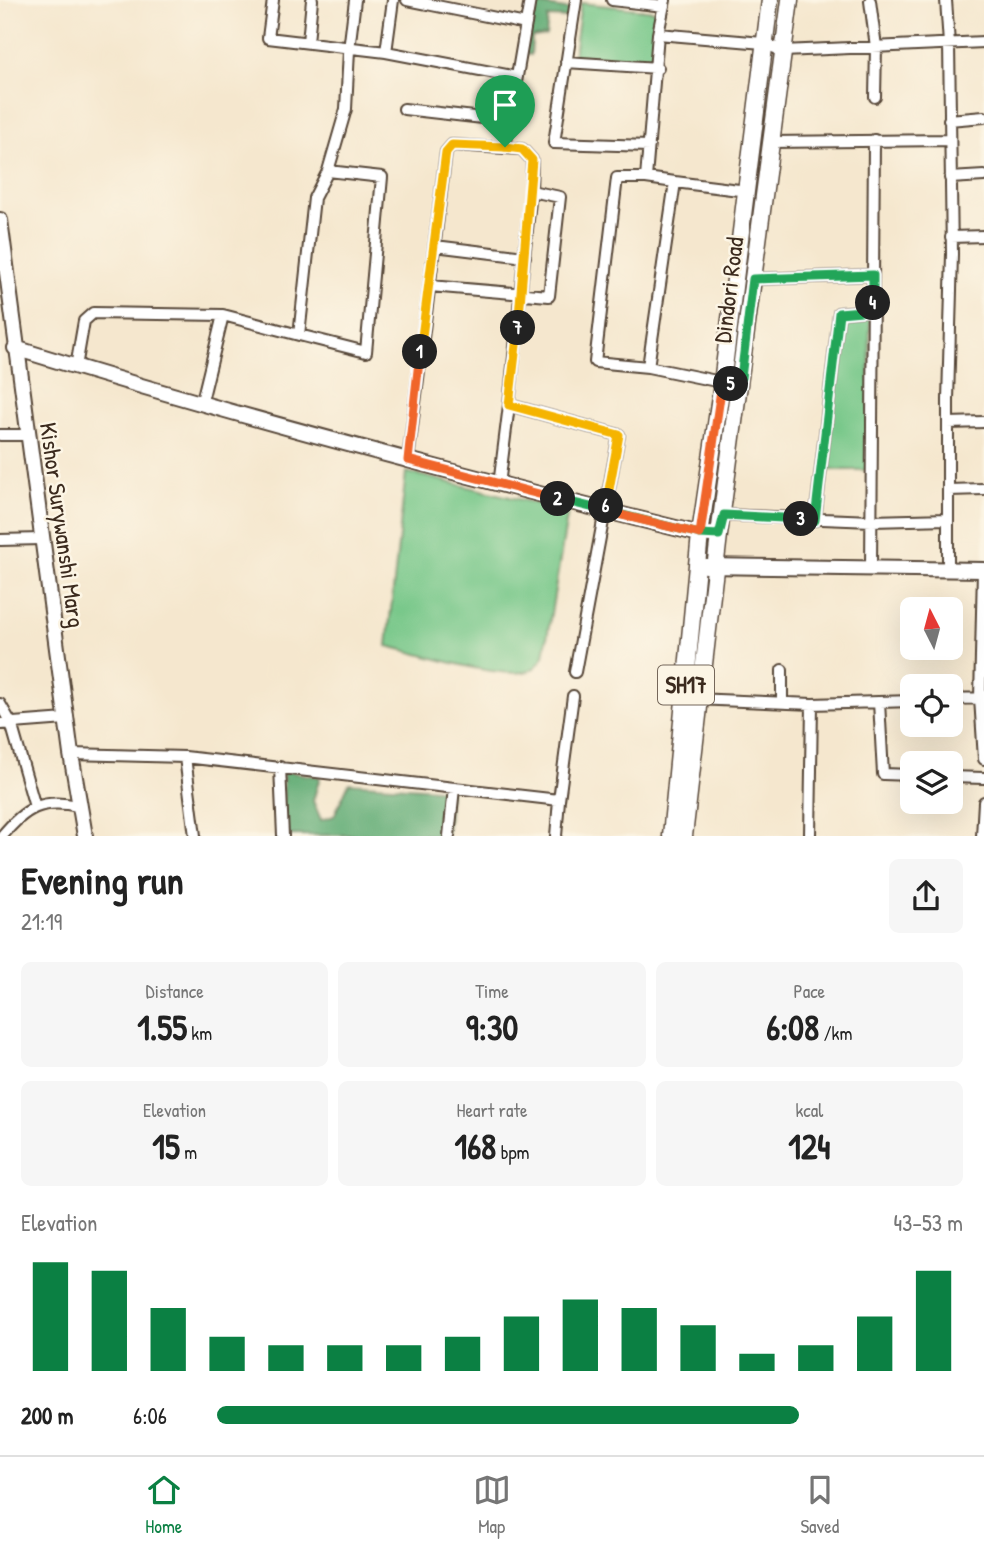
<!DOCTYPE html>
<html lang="en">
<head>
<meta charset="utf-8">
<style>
	:root { --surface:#fff; --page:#f6f6f6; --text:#222; --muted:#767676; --line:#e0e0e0; --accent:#0b8043 }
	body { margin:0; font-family:"Patrick Hand",sans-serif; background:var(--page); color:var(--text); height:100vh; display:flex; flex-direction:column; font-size:26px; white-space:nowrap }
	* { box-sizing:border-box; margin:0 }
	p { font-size:23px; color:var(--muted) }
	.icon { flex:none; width:38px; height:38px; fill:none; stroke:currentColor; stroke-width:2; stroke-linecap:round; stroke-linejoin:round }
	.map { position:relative; height:836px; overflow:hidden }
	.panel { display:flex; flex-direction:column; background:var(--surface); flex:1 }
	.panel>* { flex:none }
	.needle { width:46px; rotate:354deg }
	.tools { position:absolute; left:900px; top:597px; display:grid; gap:14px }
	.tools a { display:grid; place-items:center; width:63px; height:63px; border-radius:10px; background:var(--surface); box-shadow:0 7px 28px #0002; font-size:35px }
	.pin { position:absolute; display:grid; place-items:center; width:60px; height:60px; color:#fff; margin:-72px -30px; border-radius:50% 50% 50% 0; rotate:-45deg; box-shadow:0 0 7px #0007 }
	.pin .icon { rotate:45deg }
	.km { position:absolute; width:35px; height:35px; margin:-18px; border-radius:50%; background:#222; color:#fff; font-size:19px; line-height:35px; text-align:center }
	.round { display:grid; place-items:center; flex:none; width:74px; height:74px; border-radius:10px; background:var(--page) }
	.headline { display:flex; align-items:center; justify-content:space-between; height:119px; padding:0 21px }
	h1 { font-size:38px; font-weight:700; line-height:52px }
	.figures { display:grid; grid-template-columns:repeat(3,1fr); gap:10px; height:119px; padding:7px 21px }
	.figures div { display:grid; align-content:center; border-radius:10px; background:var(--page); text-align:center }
	.figures b { font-size:35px; font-weight:700 }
	.figures small { font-size:19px; font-weight:400 }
	.figures p { font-size:19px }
	.chart { height:196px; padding:14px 21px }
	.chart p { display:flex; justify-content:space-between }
	.chart svg { width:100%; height:126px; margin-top:7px; stroke:var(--accent); stroke-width:6 }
	ul { padding:0 21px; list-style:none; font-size:23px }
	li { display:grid; grid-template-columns:112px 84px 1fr; align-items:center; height:52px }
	li i { height:18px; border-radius:9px; background:var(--accent) }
	.dock { display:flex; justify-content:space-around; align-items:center; height:98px; border-top:2px solid var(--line); background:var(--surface); font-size:19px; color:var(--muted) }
	.dock a { display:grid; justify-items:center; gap:4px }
	.dock .current { color:var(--accent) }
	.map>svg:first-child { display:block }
</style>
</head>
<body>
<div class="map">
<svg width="984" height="836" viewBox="0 0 984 836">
	<rect width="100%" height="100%" fill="#fcf5e5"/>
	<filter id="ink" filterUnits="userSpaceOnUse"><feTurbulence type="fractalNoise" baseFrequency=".0143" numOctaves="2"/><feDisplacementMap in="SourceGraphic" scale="14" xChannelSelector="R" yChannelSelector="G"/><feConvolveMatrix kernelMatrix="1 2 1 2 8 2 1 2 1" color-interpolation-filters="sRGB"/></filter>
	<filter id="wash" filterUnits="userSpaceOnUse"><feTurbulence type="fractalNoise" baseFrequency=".00686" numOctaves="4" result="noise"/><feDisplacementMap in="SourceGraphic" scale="28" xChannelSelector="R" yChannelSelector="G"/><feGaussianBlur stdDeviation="1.57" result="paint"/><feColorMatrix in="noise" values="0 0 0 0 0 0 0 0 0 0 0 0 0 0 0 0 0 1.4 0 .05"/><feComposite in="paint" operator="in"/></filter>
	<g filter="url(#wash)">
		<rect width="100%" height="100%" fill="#f5e7ce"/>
		<path fill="#77c789" stroke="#597854" stroke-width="2" d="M581,3L655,11L653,62L574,55Z
			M870,316L868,470H825L842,317Z
			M406,472L568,511L544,656C539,664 534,671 524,672C489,677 423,654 387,646Z"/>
		<path fill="#61ac75" stroke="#4e6b4a" stroke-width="2" d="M532,0H539L542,5L571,10L568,18L548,17L546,35L532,37L531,55L525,54Z
			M283,771L320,777L313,801L321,820L334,816L349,783L451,790L447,835H284Z"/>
	</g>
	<g filter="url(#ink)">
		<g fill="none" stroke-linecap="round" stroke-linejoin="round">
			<g stroke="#574638" stroke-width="14">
				<path id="street" d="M273,0L268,38L386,52L517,77
					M407,0L526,24
					M576,0L554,143L649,146
					M612,0L664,6
					M946,0L949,44L952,254L948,400V570
					M870,1L876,47L875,97
					M658,34L763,43L783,51L984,42
					M308,42L312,0
					M386,52L393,0
					M566,62L658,68
					M404,109L509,121
					M949,120L984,117
					M771,142L949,140
					M505,147L530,0
					M328,171L382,177L366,352L299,335L314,198L328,171L346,109L349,50L355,0
					M646,178H617L595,362L648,367L726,383
					M950,178L984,176
					M675,182L747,191
					M951,237L984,236
					M435,246L525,257
					M753,279L873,275
					M430,286L549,296L560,197L531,191
					M76,367L84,321L93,313L223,315
					M648,367L675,182L646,178L658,34L665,0
					M201,405L223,315L299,335
					M948,423L984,422
					M0,435H27
					M408,460L446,152L452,145L522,149L532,160L531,191L509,405L619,435L575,672
					M499,485L509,405
					M948,490L984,489
					M724,515L872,521L948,519
					M815,520L839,313L873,310
					M0,540L41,539
					M871,569L874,140
					M983,570L980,698L984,759
					M694,699L812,704L912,701
					M950,699L984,698
					M879,702L883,774L912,775
					M782,703V670
					M0,704L11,723L35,807
					M0,724L66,719
					M71,754L185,757L559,800L556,836
					M185,757L195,836
					M280,767L283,836
					M950,777L984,778
					M559,800L573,696
					M2,836C25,808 42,798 78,806
					M449,836L454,788
					M810,836L812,704
					M982,836L984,802"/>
			</g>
			<g stroke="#574638" stroke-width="18">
				<path id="secondary" d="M0,220L71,754L85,836
					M15,348C241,418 470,478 700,534L719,535
					M706,566L984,570"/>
			</g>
			<g stroke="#574638" stroke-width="19">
				<path id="primary" d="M671,836L700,534L722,383L770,0
					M684,836L719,535L790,0"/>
			</g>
			<use href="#street" stroke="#fff" stroke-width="10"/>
			<use href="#secondary" stroke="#fff" stroke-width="14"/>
			<use href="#primary" stroke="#fff" stroke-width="16"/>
		</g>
	</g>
	<g fill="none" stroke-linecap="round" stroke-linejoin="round" filter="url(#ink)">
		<g stroke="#fff" stroke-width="14">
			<path id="split-1" d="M420,352L446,152L452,145L505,147"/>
		</g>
		<g stroke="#fff" stroke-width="14">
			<path id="split-2" d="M420,352L408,460L558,499"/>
		</g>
		<g stroke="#fff" stroke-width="14">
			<path id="split-3" d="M558,499L700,534L719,535L724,515L801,519"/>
		</g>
		<g stroke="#fff" stroke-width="14">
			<path id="split-4" d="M801,519L815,520L839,313L873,310V303"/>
		</g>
		<g stroke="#fff" stroke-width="14">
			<path id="split-5" d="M731,384L740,386L753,279L873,275V303"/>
		</g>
		<g stroke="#fff" stroke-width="14">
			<path id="split-6" d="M606,506L605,511L700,534L722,383L731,384"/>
		</g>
		<g stroke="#fff" stroke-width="14">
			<path id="split-7" d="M518,328L509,405L619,435L606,506"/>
		</g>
		<g stroke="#fff" stroke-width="14">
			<path id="split-8" d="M505,147L522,149L532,160L518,328"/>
		</g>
		<use href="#split-1" stroke="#f5b400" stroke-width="9"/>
		<use href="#split-2" stroke="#f0652b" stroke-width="9"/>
		<use href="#split-3" stroke="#22a559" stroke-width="9"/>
		<use href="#split-4" stroke="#22a559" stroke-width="9"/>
		<use href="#split-5" stroke="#22a559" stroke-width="9"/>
		<use href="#split-6" stroke="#f0652b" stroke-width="9"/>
		<use href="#split-7" stroke="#f5b400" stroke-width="9"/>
		<use href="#split-8" stroke="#f5b400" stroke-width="9"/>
	</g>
	<g text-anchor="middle" stroke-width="5" stroke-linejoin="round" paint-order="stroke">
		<rect fill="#fcf5e5" stroke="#75675a" stroke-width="2" x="658" y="665.5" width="56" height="39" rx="5"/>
		<g font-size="23" font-weight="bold" fill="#3b2a1e">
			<text x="686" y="693">SH17</text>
		</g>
		<g font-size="24" fill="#3b2a1e" stroke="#fcf5e5">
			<text transform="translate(729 290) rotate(-83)" y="8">Dindori Road</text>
			<text transform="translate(62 525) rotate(82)" y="8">Kishor Surywanshi Marg</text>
		</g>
	</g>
</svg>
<div class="tools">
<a><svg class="needle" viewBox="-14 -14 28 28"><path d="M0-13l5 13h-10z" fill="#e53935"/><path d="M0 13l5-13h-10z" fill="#767676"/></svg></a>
<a><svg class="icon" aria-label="locate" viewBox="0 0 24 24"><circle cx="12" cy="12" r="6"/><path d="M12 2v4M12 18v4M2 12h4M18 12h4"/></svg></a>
<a><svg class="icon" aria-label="layers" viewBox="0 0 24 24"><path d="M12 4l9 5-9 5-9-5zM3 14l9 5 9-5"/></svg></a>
</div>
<div class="pin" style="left:505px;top:147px;background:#1e9e55"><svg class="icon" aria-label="arrive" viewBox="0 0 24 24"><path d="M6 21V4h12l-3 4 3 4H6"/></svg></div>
<b class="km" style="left:420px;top:352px">1</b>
<b class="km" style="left:558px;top:499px">2</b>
<b class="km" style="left:801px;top:519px">3</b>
<b class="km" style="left:873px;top:303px">4</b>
<b class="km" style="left:731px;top:384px">5</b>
<b class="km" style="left:606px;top:506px">6</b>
<b class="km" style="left:518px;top:328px">7</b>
</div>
<section class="panel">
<div class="headline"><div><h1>Evening run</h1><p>21:19</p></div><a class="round"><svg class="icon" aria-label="share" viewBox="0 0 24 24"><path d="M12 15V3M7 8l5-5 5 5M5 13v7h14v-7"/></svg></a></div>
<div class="figures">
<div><p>Distance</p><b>1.55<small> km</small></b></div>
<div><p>Time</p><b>9:30</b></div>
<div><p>Pace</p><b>6:08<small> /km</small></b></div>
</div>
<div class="figures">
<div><p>Elevation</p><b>15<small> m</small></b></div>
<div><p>Heart rate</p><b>168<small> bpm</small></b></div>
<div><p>kcal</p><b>124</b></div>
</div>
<div class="chart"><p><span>Elevation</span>43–53 m</p>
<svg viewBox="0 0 160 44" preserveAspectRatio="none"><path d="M5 44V6M15 44V9M25 44V22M35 44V32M45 44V35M55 44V35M65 44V35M75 44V32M85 44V25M95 44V19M105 44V22M115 44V28M125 44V38M135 44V35M145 44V25M155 44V9"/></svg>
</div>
<ul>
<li><b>200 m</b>6:06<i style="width:78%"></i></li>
</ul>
</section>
<nav class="dock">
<a class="current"><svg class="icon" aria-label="home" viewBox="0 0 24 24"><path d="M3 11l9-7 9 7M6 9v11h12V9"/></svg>Home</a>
<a><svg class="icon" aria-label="map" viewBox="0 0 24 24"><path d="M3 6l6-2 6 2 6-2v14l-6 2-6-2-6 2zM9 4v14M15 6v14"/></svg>Map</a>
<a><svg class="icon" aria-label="saved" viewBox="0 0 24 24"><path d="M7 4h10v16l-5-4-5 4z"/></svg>Saved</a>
</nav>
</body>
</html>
